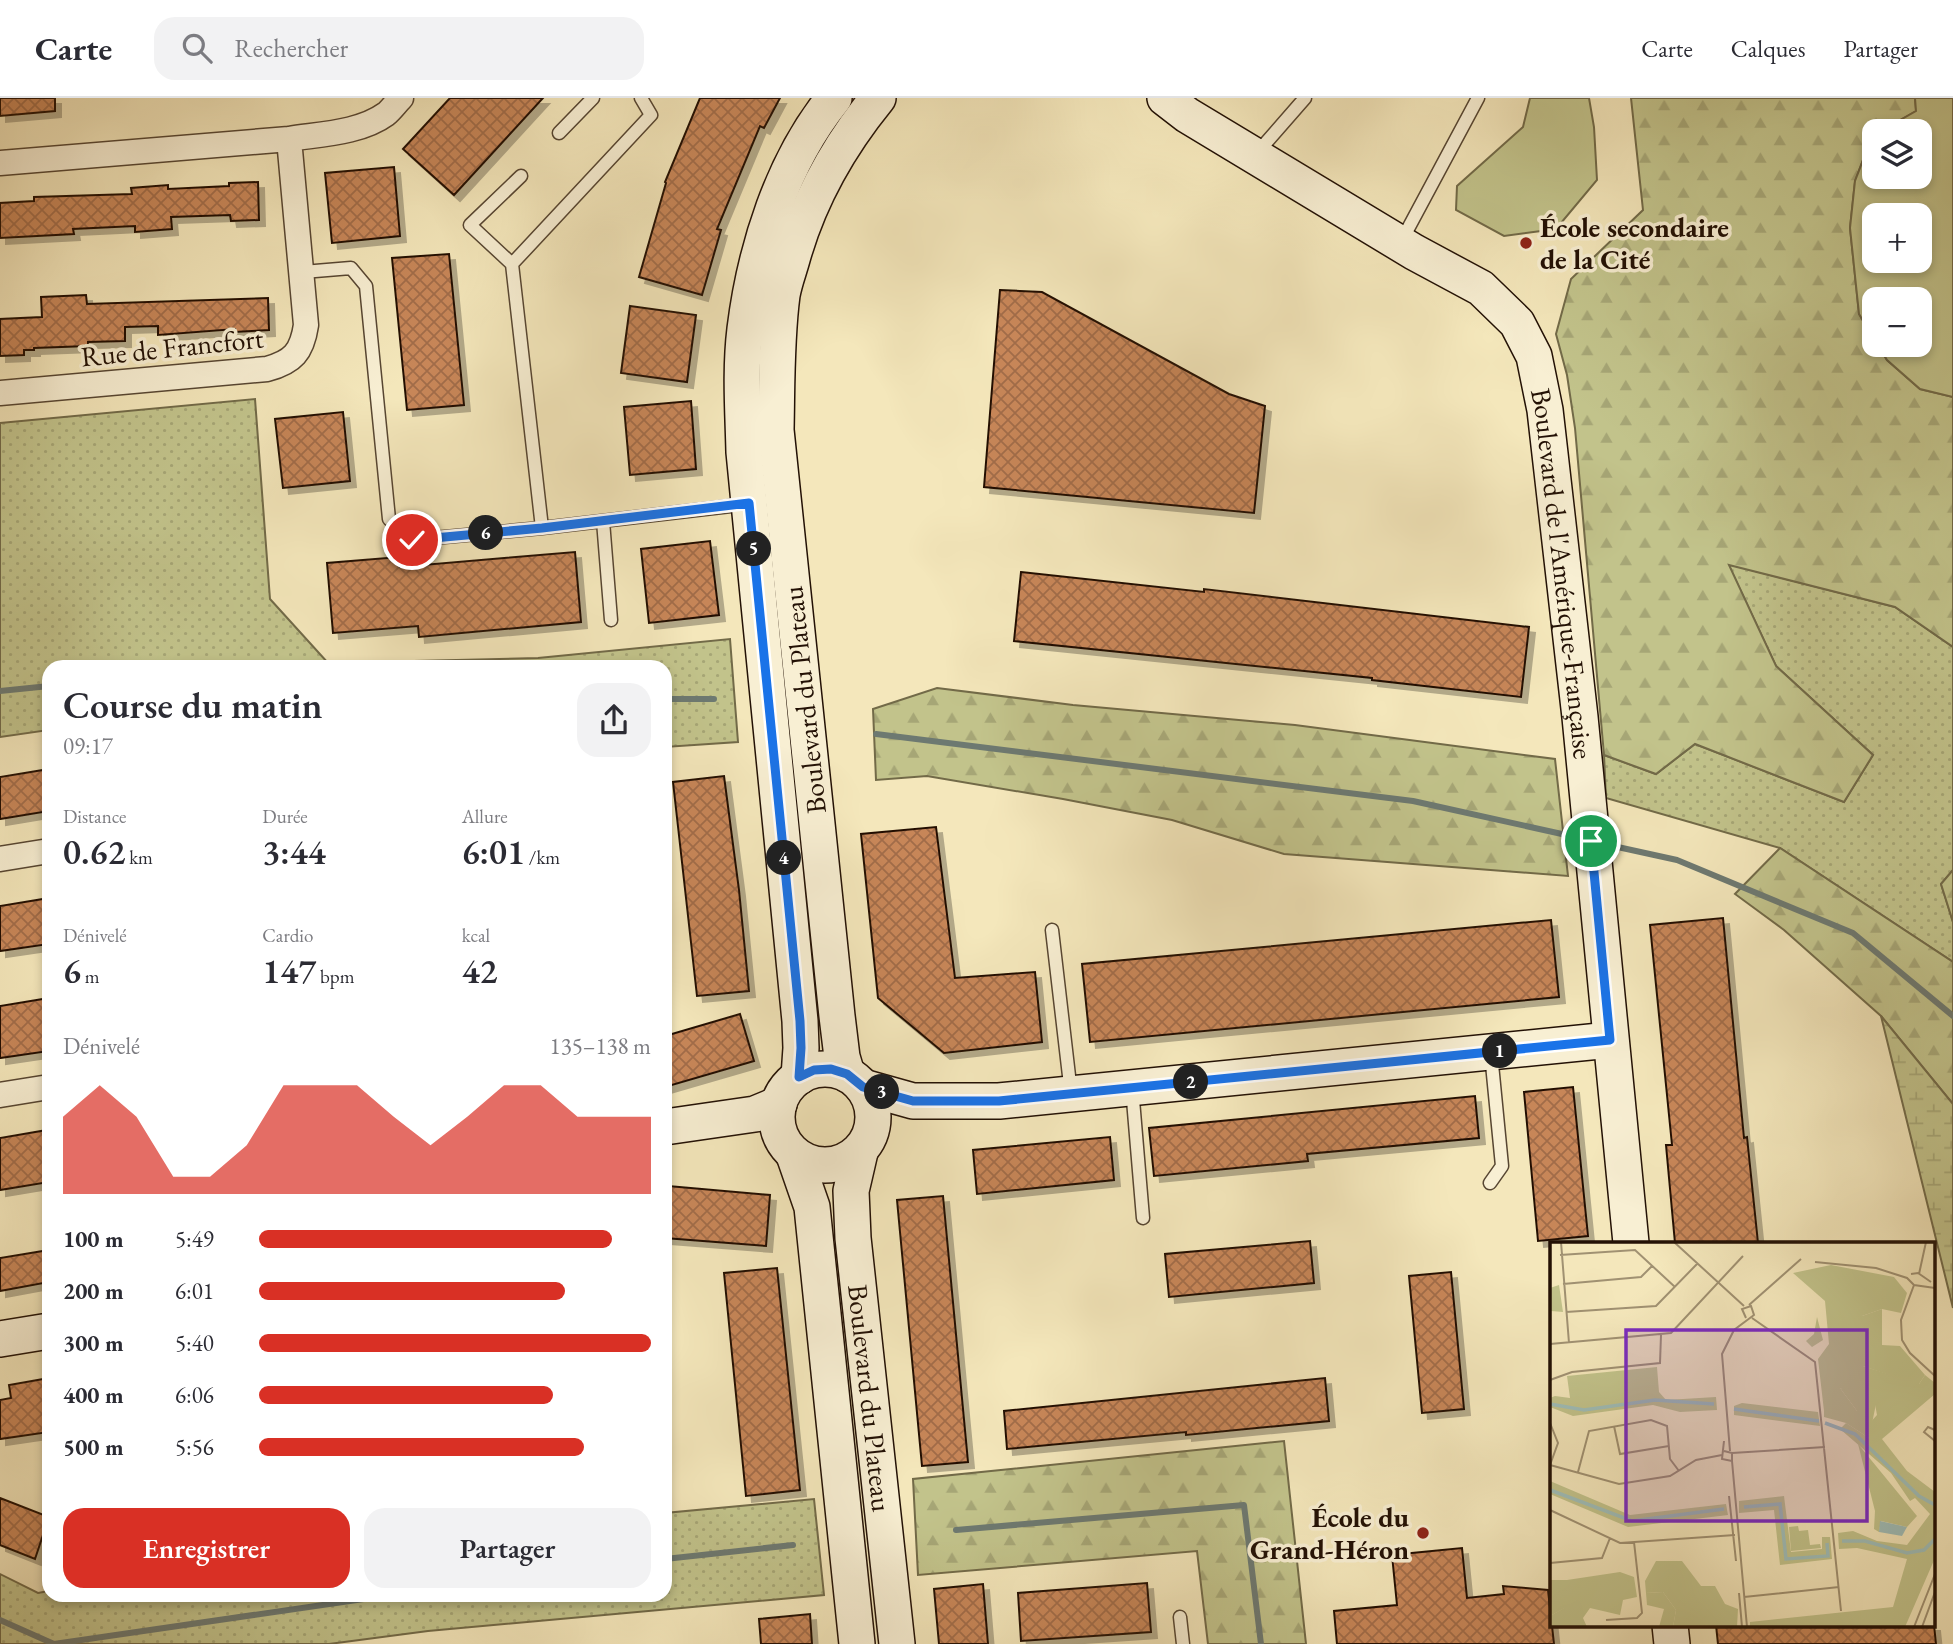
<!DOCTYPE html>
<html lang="fr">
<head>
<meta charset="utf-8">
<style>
	:root { --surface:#fff; --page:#f2f2f3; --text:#2b2b33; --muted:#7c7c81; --line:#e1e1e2; --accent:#d93025 }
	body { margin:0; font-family:"EB Garamond",serif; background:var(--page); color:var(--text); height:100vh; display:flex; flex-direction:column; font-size:26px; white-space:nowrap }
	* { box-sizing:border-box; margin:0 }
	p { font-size:23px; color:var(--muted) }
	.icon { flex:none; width:38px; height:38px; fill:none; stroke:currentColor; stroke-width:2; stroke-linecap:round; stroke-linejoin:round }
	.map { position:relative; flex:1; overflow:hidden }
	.sheet { position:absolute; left:42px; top:562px; width:630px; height:942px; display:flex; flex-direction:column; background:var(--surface); border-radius:21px; box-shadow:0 4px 10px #0003 }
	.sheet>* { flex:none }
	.buttons { position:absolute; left:1862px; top:21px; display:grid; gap:14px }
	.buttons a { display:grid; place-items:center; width:70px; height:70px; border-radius:14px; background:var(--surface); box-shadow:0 4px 10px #0003; font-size:35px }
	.pin { position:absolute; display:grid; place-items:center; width:60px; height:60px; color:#fff; margin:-30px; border:4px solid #fff; border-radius:50%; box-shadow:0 2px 7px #0007 }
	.km { position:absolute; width:35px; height:35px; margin:-18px; border-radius:50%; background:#222; color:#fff; font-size:19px; line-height:35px; text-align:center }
	.round { display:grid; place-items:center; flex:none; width:74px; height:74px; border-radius:21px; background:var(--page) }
	.head { display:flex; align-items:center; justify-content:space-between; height:119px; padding:0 21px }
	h1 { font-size:38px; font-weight:600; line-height:52px }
	.figures { display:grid; grid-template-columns:repeat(3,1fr); gap:10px; height:119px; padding:7px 21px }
	.figures div { display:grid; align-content:center }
	.figures b { font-size:35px; font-weight:600 }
	.figures small { font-size:19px; font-weight:400 }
	.figures p { font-size:19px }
	.chart { height:196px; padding:14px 21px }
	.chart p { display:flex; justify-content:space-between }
	.chart svg { width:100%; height:126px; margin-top:7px; fill:var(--accent); opacity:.7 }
	.action { display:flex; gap:14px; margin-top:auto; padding:14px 21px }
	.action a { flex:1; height:80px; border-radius:21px; background:var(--accent); color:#fff; font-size:28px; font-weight:600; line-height:80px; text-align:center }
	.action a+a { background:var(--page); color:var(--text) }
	ul { padding:0 21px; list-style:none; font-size:23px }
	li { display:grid; grid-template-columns:112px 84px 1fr; align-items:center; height:52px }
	li i { height:18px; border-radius:9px; background:var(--accent) }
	header { display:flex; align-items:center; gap:42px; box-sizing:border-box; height:98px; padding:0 35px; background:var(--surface); border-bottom:2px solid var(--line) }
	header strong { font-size:33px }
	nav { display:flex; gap:38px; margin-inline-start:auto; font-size:24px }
	.search { width:490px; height:63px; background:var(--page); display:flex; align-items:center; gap:18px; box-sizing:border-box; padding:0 24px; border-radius:21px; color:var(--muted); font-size:26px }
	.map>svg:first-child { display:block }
</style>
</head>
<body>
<header>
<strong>Carte</strong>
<div class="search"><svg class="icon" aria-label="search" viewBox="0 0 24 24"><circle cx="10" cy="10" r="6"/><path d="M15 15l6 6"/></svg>Rechercher</div>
<nav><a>Carte</a><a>Calques</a><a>Partager</a></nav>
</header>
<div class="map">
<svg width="1953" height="1546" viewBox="0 0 1953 1546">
	<defs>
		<pattern id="grass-dots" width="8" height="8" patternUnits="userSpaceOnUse" patternTransform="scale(1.75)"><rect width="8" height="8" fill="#c2c38b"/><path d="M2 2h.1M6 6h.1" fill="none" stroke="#a6a676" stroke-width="1.8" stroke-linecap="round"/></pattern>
		<pattern id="forest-firs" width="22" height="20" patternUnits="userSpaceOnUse" patternTransform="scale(1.75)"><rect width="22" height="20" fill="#c2c38b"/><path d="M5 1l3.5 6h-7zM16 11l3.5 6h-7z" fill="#a6a676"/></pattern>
		<pattern id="wetland-marsh" width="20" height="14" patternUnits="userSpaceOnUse" patternTransform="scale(1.75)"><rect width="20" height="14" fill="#c2c38b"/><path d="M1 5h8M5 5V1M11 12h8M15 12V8" fill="none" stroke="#a6a676"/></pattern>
		<pattern id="building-cross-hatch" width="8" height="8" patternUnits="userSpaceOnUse" patternTransform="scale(1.75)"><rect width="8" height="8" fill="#c78659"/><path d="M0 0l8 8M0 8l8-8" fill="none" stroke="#a16c48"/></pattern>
		<filter id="shadow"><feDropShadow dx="6" dy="6" stdDeviation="0" flood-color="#0004"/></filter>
	</defs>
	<rect width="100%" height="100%" fill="#f4e7bb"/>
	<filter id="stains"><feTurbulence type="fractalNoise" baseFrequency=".00286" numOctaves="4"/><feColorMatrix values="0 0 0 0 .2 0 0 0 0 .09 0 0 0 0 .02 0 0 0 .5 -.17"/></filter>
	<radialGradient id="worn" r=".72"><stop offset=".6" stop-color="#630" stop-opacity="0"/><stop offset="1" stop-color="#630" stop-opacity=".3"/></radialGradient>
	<path fill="url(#grass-dots)" stroke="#726a48" stroke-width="2" d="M255,301L270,501L328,565L538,560L730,541L738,644L665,649V569H49V632L0,639V325Z
		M1728,466L1895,509L1953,549V772L1941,786L1953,824V864L1780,750L1606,700L1604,657L1656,676L1695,646L1844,704L1873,657L1776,568Z
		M814,1401L824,1497L428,1533L329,1546H0V1476L38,1495L49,1493V1496H665V1415Z"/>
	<path fill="url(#forest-firs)" stroke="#726a48" stroke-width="2" d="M1631,0H1915L1916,13L1881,33H1874L1855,83L1850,130L1859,216L1874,241V247H1878L1887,262L1920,291L1953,299V549L1895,509L1729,467L1776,568L1873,657L1844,704L1695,646L1656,676L1604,657L1575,330L1567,277L1556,236L1571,181L1643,112Z
		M937,590L1073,607L1295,627L1555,661L1568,778L1284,756L1172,722L1063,701L927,678L876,682L873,611Z
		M1780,750L1953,864V1006L1881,918L1784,832L1735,796Z
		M1953,772V824L1941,786Z
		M1284,1343L1306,1546H1208L1197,1453L918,1477L913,1381Z"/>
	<path fill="url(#wetland-marsh)" stroke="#726a48" stroke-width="2" d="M1881,918L1953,1006V1210Z"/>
	<path fill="#c2c38b" stroke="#726a48" stroke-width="2" fill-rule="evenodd" d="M1530,0H1589L1594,29L1597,82L1556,131L1504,138L1456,112L1457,88L1523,29Z
		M1915,0H1953V299L1920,291L1887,262L1878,247H1920V201H1874V241L1859,216L1850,130L1855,83L1872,39L1874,37V79H1920V33H1881L1916,13ZM1874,117H1920V163H1874Z"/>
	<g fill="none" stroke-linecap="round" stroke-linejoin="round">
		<path stroke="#6d7971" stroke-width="6" d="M237,569H239
			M0,593L49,588
			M665,601H714
			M876,636L1413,703L1580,740
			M1604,746L1677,762L1853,835L1953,918
			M956,1432L1244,1407L1261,1546
			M665,1461L793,1447
			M0,1522L54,1546L398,1496"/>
	</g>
	<path fill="url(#building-cross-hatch)" stroke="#231105" stroke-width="2" filter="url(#shadow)" d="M0,0H55V13L0,18Z
		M450,0H543L454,97L403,51Z
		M700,0H780L764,30L760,28L717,131L721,132L702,197L639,179L666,85L665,84Z
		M394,69L400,138L332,145L325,75Z
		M258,84L259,122L231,123L230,117L171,119L172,131L135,134V128L73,131L74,136L0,140V105L34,103V99L132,96L131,90L168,87V91L229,88V85Z
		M449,156L464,307L407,312L392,160Z
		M1000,192L1042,194L1229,296L1265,308L1254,415L984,389Z
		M86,197L87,206L268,200L269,232L235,234V231L158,237V228L125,229V243L88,244V248L34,250V252H24V257L0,258V221L42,219L41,199Z
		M630,208L696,217L687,284L621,275Z
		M691,303L696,371L630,377L624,309Z
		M343,314L350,383L283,390L275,321Z
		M710,443L719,517L649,525L641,451Z
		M575,454L581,524L419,539L418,528L333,535L327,465L399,459L400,469Z
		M1021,474L1204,494V491L1529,529L1521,599L1372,582V580L1014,543Z
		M49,671V713L0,721V679Z
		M724,678L739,792L749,893L697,898L673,684Z
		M936,729L955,880L1035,874L1042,944L944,955L878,900L861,736Z
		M49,800V846L0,853V808Z
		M1723,820L1744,1040L1747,1039L1758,1145H1675L1666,1047H1672L1650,827Z
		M1551,822L1559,899L1090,944L1082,866Z
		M49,900V953L0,960V908Z
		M740,916L754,963L665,989V938Z
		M1573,989L1588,1138L1538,1143L1524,994Z
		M1475,998L1479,1040L1307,1056L1308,1063L1154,1078L1149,1030Z
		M47,1032L49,1084L0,1092V1040Z
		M1110,1039L1114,1082L977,1096L973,1052Z
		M668,1088L770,1097L766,1148L665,1140Z
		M943,1098L968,1364L922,1368L897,1102Z
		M1310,1143L1314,1185L1169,1199L1165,1156Z
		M49,1152V1184L0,1193V1160Z
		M777,1170L800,1392L746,1398L724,1175Z
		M1451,1174L1464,1311L1422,1315L1409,1178Z
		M49,1280V1334L0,1341V1302L11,1300L9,1287Z
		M1325,1280L1329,1323L1186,1337V1334L1007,1351L1004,1313Z
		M0,1400L49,1419L35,1461L0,1447Z
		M1462,1450L1467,1500L1504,1496L1503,1488L1548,1492L1554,1546H1337L1334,1513L1397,1507L1392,1457Z
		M1147,1485L1151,1534L1021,1543L1018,1495Z
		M983,1486L988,1546H939L934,1491Z
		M810,1516L812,1546H761L759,1521Z
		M1716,1527H1934L1936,1546H1718Z"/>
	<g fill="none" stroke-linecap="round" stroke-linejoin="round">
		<g stroke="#574632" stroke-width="15">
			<path id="lane" d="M559,35L593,0
				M1257,55L1305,0
				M1402,142L1478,0
				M512,166L470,127L521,78
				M303,174L351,170L366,188L389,421L412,442L542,430L748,406
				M603,423L611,522
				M542,430L512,166L651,17L641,0
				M1052,832L1071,995
				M1132,990L1143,1120
				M1490,1085L1502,1068L1491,956
				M1180,1519L1183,1546"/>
		</g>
		<g stroke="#574632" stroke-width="27">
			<path id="street" d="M0,65L289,41C320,36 360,35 386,16C391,12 396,5 401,0
				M0,295L267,271C293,264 302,254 306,227L289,41
				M0,761L49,753
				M0,997L49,989"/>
		</g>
		<g stroke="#231105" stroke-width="38">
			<g id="secondary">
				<path id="s1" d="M1165,0L1187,17L1414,154L1481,190L1517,225L1534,258L1545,312L1580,619L1631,1145"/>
				<circle cx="825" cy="1019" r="48"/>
				<path d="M847,976L842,959L837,918L776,332C777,287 776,242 782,197C784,185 789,172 792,161C809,100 838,49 878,0"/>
				<path d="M799,979L801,950L800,923L744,354C743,313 740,272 745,231C755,151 782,64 834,0"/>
				<path d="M863,989L913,1003H999L1610,942"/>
				<path d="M665,1029L755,1016L779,1006"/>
				<path id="s2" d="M860,1054L851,1093L853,1140L897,1546"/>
				<path d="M794,1057L812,1109L857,1546"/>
				<path d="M0,1241L49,1233"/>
				<path d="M1670,1527L1672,1546"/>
			</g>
		</g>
		<use href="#lane" stroke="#f8efd3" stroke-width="12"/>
		<use href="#street" stroke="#f8efd3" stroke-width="24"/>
		<use href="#secondary" stroke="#f8efd3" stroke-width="35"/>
	</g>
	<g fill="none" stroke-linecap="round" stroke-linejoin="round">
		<g stroke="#fff" stroke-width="14">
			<path id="route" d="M412,442L542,430L749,405L800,923L801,950L799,979L814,972L831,971L847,976L863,989L913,1003H999L1610,942L1591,743"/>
		</g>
		<use href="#route" stroke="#1a73e8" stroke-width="9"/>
	</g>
	<g fill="#8f2418" stroke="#f8efd3" stroke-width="2.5">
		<circle cx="1526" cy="145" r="7"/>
		<circle cx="1423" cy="1435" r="7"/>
	</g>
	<g text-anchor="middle" stroke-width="7" stroke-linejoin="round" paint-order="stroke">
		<g font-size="28" font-weight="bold" fill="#231105" stroke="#f8efd3" text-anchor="start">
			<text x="1540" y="139">École secondaire<tspan x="1540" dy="32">de la Cité</tspan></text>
			<text x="1409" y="1429" text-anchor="end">École du<tspan x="1409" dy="32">Grand-Héron</tspan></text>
		</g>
		<g font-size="28" fill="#231105" stroke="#f8efd3">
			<text transform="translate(172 249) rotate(-6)" y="10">Rue de Francfort</text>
			<text dy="10" stroke="none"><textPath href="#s1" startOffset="676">Boulevard de l'Amérique-Française</textPath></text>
			<text transform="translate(804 602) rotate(-96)" y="10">Boulevard du Plateau</text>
			<text dy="10" stroke="none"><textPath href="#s2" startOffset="248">Boulevard du Plateau</textPath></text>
		</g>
	</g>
	<g transform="translate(1550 1144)">
		<rect width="385" height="385" fill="#f4e7bb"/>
		<path d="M107,125L109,150L116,158L166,155L167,168L130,170L103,163L23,174L0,165V156L5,154L20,156L17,134ZM290,146L310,151L326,162L319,196L296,181L274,175V169H307ZM0,239L80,273L176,262L178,273L78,285L0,252ZM106,319H132L151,344H165L175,362L188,367L187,385H123L126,368L113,350L96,351L95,339Z" fill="#c2c38b"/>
		<path d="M281,23L344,35L357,51L351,71L332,67L312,74L313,124L369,142L375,133L385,141V152L332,197L357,229L385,250V316L355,385H200V380L343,365L357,317L307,306L289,307L288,291L303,289L327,299L357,303L380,272L365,256L360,259L341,231L290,187L296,181L319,196L316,185L327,173L325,162L290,146L307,169L304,175L274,169L268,117L279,102L275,59L243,31ZM192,161L268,170L270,184L184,173V164ZM234,254L241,310L272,307V295H280L282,317L230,323L224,268L189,271V259ZM70,330L84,335L87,355L73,358L70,373L40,366L33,376L37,385H1L0,374L14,366L1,350L17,338ZM113,350L126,368L123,385H109L114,367L97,363L96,351Z" fill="#c2c38b"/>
		<path d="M308,202L367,274L357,285L331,279L329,290L324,287L325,269ZM0,338H17V348L2,350L15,366L0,374Z" fill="#c2c38b"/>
		<path d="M9,43L13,70L1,69L0,87V46ZM332,67V103L350,104L375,133L369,142H338L336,132L313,124L306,115L312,74ZM267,75L273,98L262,105L256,99L264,92ZM248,284L249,289L258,288L260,303L270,302L271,306L241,309L239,285Z" fill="#c2c38b"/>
		<path d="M330,279L357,285L352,294L329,290Z" fill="#9fbeb9"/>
		<path fill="none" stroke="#9fbeb9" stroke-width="3.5" d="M0,162L34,168L105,158L164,162M184,167L269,179M275,181L305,192L369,254L385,263M0,248L82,279L174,267M194,265L230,262L236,317L278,314L277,301M292,299H315L357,311L374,308L385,297"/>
		<path fill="none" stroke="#a09172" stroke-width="2" d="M11,0L19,101M124,0L194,64M10,13L85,8L125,45M265,20L326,26L357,36L364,43L385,46M361,32L368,31L381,40M369,32L376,0M13,42L91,35L102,24M364,43L351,78L352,98L360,111L385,134M199,63L251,17M16,70L106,64L147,22M202,76L265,120L291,369M0,102L121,91L193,14M0,138L22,130L110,121L111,93M0,181L8,201L0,223M64,184L70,212L119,204M385,188L378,185L374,190L385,199M174,199L172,217L182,219V211L174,209M180,209L172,112L184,88L204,73L201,64L192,67L196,76M182,211L275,205M182,219L197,385M0,223L69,242L120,234L146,218L172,213M28,230L39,189L101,178L117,184L120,217L129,229M179,254L186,319M0,268L70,301L185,293M0,321L52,316L60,296M189,351L192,385M194,355L289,345M56,378L87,376L92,371L84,300M364,385L385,332M372,385L385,350"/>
		<path fill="#7b2cbf" fill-opacity="0.15" stroke="#7b2cbf" stroke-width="3.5" d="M76,88H317V279H76Z"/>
		<rect width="385" height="385" fill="none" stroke="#231105" stroke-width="3.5"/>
	</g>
	<rect width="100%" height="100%" filter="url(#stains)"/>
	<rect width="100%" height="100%" fill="url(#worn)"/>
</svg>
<div class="buttons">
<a><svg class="icon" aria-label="layers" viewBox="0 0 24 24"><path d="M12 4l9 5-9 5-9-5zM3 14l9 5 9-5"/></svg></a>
<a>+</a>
<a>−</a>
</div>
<div class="pin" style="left:1591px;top:743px;background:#1e9e55"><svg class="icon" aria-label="arrive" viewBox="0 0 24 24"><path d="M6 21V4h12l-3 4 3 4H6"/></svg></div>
<div class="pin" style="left:412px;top:442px;background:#d93025"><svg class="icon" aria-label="check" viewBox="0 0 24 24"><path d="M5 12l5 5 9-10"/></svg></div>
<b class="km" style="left:1500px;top:953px">1</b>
<b class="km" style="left:1191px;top:984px">2</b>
<b class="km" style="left:882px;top:994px">3</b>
<b class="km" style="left:784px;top:760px">4</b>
<b class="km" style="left:754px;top:451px">5</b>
<b class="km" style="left:486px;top:435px">6</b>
<section class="sheet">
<div class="head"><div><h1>Course du matin</h1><p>09:17</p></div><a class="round"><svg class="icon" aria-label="share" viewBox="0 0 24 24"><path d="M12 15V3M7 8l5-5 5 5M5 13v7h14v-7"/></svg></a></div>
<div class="figures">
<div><p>Distance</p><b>0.62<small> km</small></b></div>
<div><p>Durée</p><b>3:44</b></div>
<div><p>Allure</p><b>6:01<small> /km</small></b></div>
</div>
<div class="figures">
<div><p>Dénivelé</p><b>6<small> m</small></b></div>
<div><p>Cardio</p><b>147<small> bpm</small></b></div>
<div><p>kcal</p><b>42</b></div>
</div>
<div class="chart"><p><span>Dénivelé</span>135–138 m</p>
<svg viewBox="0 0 160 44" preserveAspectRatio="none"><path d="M0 44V17L10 6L20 17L30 38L40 38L50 27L60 6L70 6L80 6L90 17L100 27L110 17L120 6L130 6L140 17L150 17L160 17V44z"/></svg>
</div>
<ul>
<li><b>100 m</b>5:49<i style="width:90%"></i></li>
<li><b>200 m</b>6:01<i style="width:78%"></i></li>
<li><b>300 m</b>5:40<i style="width:100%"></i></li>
<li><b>400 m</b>6:06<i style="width:75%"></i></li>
<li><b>500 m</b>5:56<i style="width:83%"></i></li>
</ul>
<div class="action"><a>Enregistrer</a><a>Partager</a></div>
</section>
</div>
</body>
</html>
